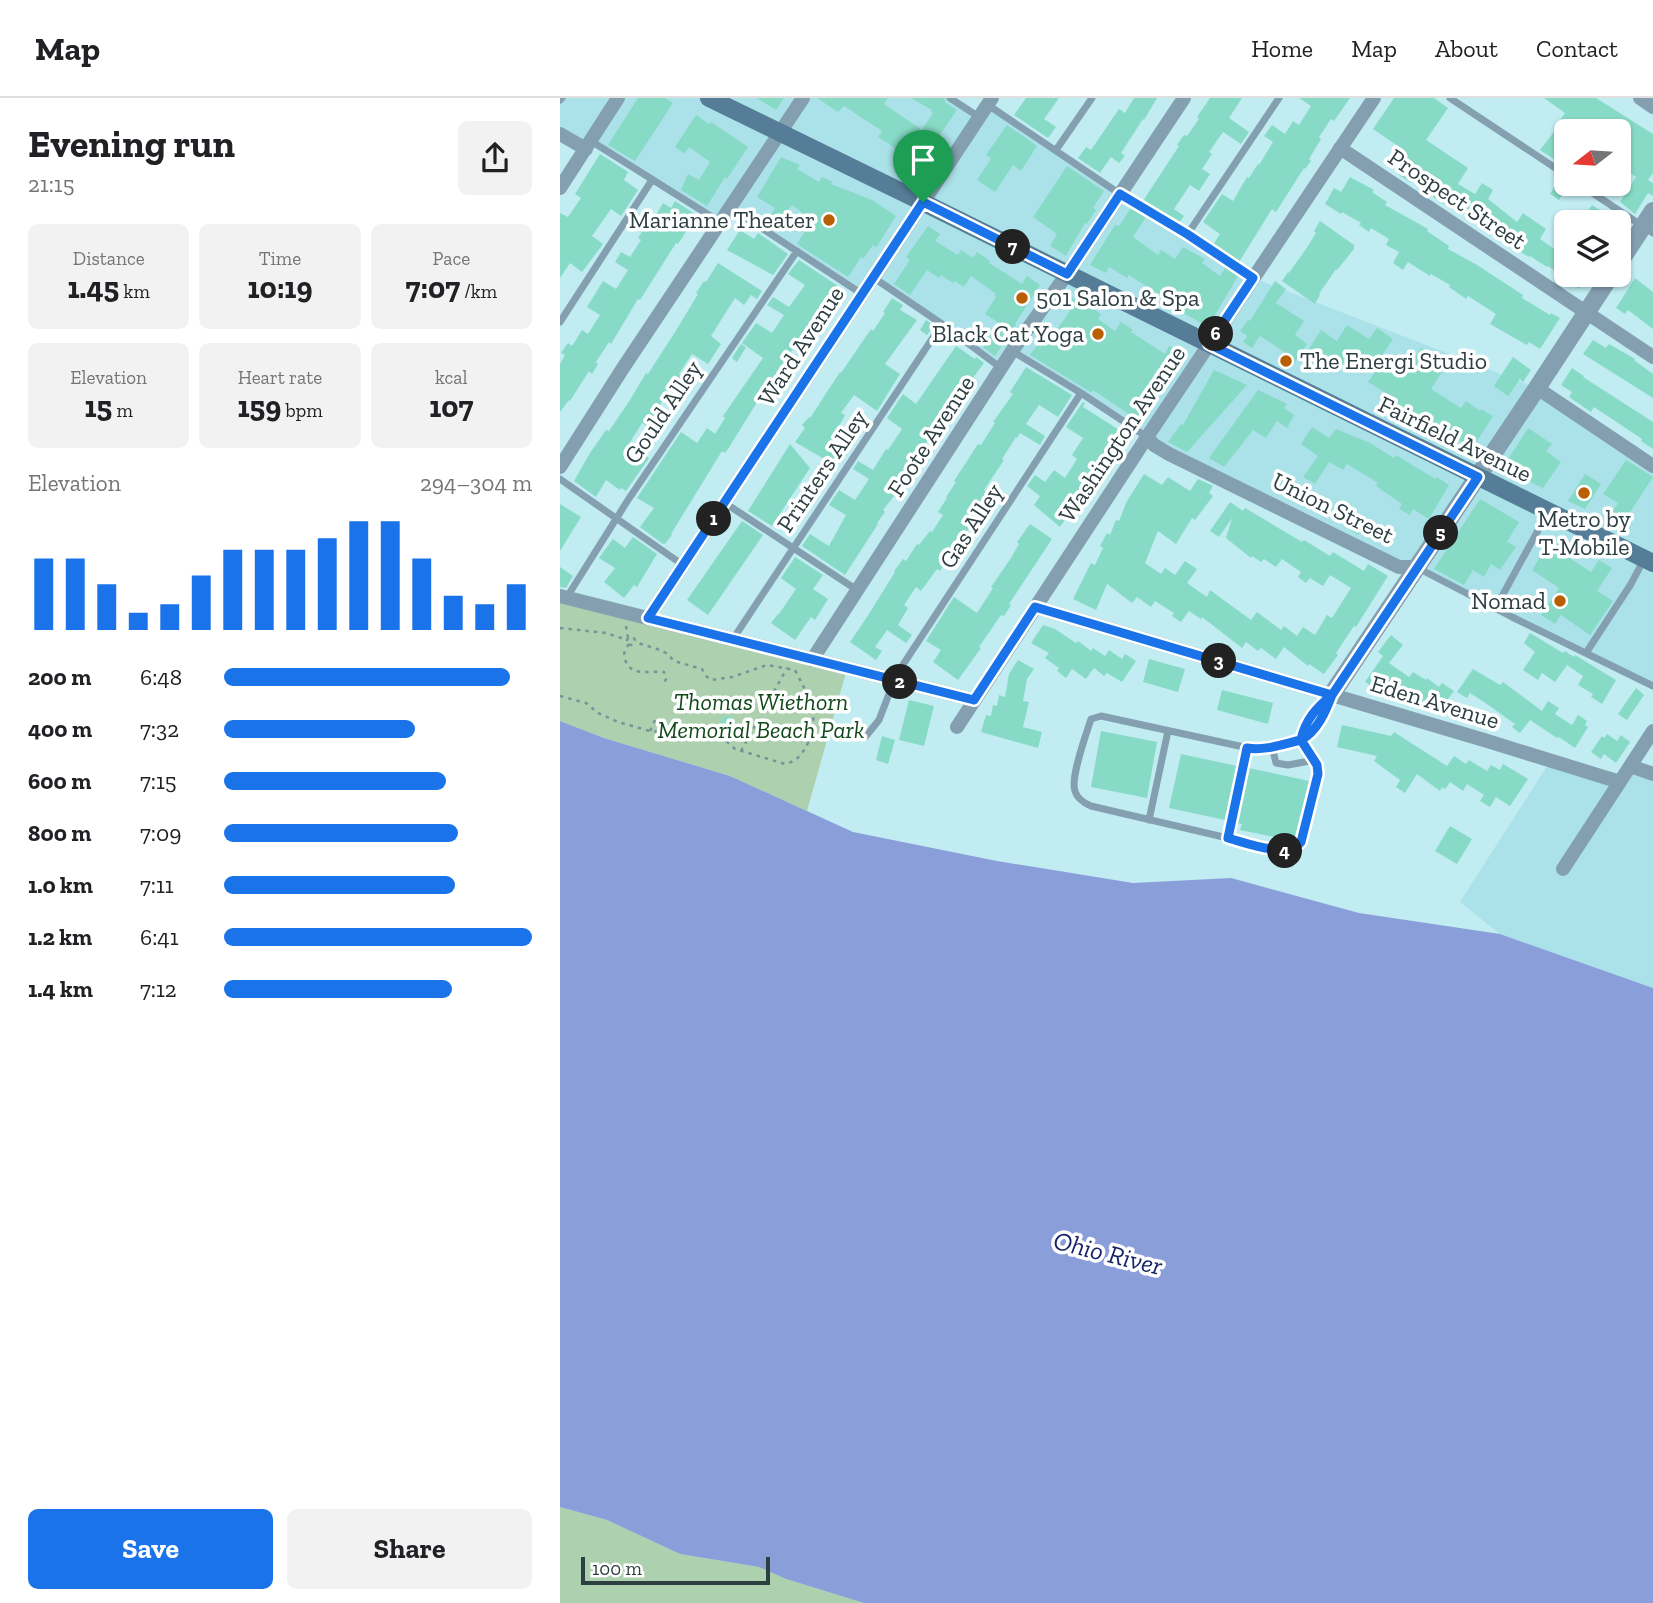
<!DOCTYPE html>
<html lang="en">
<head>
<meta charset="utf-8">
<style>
	:root { --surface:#fff; --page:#f2f2f2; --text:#202124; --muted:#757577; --line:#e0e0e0; --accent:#1a73e8 }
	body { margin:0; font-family:"Zilla Slab",serif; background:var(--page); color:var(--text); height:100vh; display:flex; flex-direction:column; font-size:26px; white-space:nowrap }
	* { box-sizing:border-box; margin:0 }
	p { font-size:23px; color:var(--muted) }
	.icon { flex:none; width:38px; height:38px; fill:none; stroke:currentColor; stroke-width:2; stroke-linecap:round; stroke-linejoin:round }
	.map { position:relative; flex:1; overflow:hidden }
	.side { display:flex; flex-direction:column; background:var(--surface); width:560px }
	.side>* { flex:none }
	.needle { width:46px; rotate:253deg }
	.controls { position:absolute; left:994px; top:21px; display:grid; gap:14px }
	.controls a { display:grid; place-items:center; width:77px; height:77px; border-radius:10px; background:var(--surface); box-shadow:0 2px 5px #0004; font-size:35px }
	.scale { position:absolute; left:21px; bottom:18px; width:189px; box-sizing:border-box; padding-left:7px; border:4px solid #2d3f41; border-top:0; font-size:19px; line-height:24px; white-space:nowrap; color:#2d3f41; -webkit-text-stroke:5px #fff; paint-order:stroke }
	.pin { position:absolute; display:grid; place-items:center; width:60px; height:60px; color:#fff; margin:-72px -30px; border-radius:50% 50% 50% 0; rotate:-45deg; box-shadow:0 0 7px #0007 }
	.pin .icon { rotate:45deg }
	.km { position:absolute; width:35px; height:35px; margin:-18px; border-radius:50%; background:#222; color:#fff; font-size:19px; line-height:35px; text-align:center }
	.round { display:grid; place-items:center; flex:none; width:74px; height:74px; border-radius:10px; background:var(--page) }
	.overview { display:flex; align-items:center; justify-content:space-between; height:119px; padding:0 28px }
	h1 { font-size:38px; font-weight:800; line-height:52px }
	.metrics { display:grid; grid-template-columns:repeat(3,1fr); gap:10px; height:119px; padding:7px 28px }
	.metrics div { display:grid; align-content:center; border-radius:10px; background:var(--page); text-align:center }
	.metrics b { font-size:30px; font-weight:800 }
	.metrics small { font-size:19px; font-weight:400 }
	.metrics p { font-size:19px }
	.chart { height:196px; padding:14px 28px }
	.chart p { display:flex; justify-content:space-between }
	.chart svg { width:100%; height:126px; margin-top:7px; stroke:var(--accent); stroke-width:6 }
	.button { display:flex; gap:14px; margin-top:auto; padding:14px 28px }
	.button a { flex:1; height:80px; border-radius:10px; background:var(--accent); color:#fff; font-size:28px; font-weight:800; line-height:80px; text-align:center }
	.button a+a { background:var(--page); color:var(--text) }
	ul { padding:0 28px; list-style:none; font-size:23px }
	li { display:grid; grid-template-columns:112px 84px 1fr; align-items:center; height:52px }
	li i { height:18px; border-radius:9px; background:var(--accent) }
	header { display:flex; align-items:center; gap:42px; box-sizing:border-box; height:98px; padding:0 35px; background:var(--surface); border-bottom:2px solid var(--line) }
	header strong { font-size:33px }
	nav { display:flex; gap:38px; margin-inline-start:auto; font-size:24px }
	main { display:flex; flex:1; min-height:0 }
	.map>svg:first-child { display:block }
</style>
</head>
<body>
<header>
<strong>Map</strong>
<nav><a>Home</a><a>Map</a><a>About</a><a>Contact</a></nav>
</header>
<main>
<section class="side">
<div class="overview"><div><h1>Evening run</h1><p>21:15</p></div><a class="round"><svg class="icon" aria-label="share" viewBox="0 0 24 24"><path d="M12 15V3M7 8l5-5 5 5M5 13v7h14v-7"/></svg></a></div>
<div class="metrics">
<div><p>Distance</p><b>1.45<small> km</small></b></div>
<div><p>Time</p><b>10:19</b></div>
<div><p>Pace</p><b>7:07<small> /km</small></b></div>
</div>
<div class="metrics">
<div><p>Elevation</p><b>15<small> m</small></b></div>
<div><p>Heart rate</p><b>159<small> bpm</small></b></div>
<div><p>kcal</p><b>107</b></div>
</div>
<div class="chart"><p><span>Elevation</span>294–304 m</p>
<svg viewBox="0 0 160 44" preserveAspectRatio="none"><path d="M5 44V19M15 44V19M25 44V28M35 44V38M45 44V35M55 44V25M65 44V16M75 44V16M85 44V16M95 44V12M105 44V6M115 44V6M125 44V19M135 44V32M145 44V35M155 44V28"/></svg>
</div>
<ul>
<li><b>200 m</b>6:48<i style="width:93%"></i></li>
<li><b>400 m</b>7:32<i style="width:62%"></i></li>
<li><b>600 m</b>7:15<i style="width:72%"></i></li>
<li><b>800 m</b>7:09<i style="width:76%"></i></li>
<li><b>1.0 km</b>7:11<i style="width:75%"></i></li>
<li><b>1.2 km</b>6:41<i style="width:100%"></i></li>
<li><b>1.4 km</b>7:12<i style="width:74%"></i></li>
</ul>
<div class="button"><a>Save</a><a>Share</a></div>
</section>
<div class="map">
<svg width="1093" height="1505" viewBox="0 0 1093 1505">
	<rect width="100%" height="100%" fill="#c0ecf2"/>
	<path fill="#abe1e8" d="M0,0H390L419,19L428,6L693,180L977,290L1093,368V588L873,478L839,468L609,356L453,254L442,270L315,180L303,196L172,110L160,125L31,43L0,36Z
		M991,662L1060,684L1070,668L1093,676V890L940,836L900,804Z"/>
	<path fill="#add1ae" d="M0,499L287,571L247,713L170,678L44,640L0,623Z
		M0,1409L47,1422L120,1456L199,1469L226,1481L304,1505H0Z"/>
	<path fill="#8a9fd9" d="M0,623L44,640L170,678L293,734L437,763L573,785L671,780L799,815L940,836L1093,890V1505H304L226,1481L199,1469L120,1456L47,1422L0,1409Z"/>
	<path fill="#87dbc6" d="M78,0H105L113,5L75,63L48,47Z
		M197,0H224L216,12Z
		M257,0H328L324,6L362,32L373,15L371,14L372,12L351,0H384L386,5L397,12L360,66L318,39L322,33L284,8L278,14Z
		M466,0H499L484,21L496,29L488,40L454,17Z
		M574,0H597L584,22L583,21L561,55L565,58L559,65L551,59L540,75L518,60L526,49L531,52L559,11L565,15Z
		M650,0H682L669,20L689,34L681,46L663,34L649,54L652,56L642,71L650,76L639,93L630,87L614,111L624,118L619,125L583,103L619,48L617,47L624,37L627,38L639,21L637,19Z
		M739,0H790L774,23L771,21L759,39L761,41L749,61L751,63L745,71L744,70L716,114L712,111L679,164L653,147L660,136L643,124L662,96L673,103L687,79L689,80L698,66L699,67L713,44L704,38L712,27L725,36L733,23L739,27L751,8Z
		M834,0H874L888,10L866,42L908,70L898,86L915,96L922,85L933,92L928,101L957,124L963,115L986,131L980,141L1000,155L1006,146V177H1029L1019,191L988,168L987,169L970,158L969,159L959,153L941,139L940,140L928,132L926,134L915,125L916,124L903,116L904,114L887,102L884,106L873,99L876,94L855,79L851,85L839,77L847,65L836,58L841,50L813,31Z
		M984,0H1036L1093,36V75L1088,82L1093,85V98L1088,95L1075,116L1060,104L1076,79L1059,67V33H1029L1015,24L1009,33H1006V69L980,52L997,30L995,29L1005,15Z
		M136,17L149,26L151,24L188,49L167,81L165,79L147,108L121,92L128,76L139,82L150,64L129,49L125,56L115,49Z
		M447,27L477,48L461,73L453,67L435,94L417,82L431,61L426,57Z
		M40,56L68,74L64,82L78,92L61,118L51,111L32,138L43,146L22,174L10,165L0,180V115L8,119L21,100L15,96Z
		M221,59L240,67L237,71L259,84L262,79L273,84L271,86L312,102L336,118L316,150L313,147L303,161L301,159L288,179L237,146L252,122L232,107L215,132L205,125L215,110L197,99Z
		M507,68L544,93L533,110L536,112L527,126L525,125L506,158L490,148L497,136L473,119Z
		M790,79L814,92L812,94L827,104L825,107L868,131L867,133L889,148L888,151L917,167L963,197L962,200L990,217L991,215L1000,220L980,251L969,244L967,247L930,226L936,216L908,198L906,201L889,189L890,187L871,176L870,178L848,164L843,172L833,165L839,154L826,147L829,141L811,130L809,134L799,127L801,125L782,114L781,116L765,106L774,90L781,94Z
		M996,86L1005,91L999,102L990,96Z
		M115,103L138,118L129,133L127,132L118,146L116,145L80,202L78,201L51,246L49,244L36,264L38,266L32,276L29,273L10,303L9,302L0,314V266L5,257L1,255L8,245L12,248L22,232L28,236L40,217L27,209L43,183L56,191L68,172L55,164L61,154L70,159L81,142L78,140L93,116L96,117L103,105L111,110Z
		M1032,107L1057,123L1059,120L1066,124H1020Z
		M571,110L586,119L573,139L598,157L601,152L615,161L623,149L645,161L642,165L660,178L665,170L678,178L648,229L622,214L606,204L608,202L569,177L567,180L549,169L546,175L530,167L555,127L559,128Z
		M760,123L794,147V151L777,172L776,171L759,196L760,197L755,206L722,183L728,174L729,175L746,151L756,135L754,133Z
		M368,128L380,136L375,143L398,157L401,152L413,160L417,154L430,163L429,165L462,186L467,178L480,187L455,226L456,227L435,258L423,249L439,225L425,216L436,199L435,198L436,196L411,178L404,189L395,183L393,185L381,177L379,180L367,172L350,197L334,186L350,162L346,159Z
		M180,132L194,141L198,135L228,156L213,177L167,152Z
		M239,162L278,188L270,202L261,212L260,211L239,241L217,276L218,277L208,294L202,302L199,301L168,351L165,355L162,353L111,436L112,437L105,446H103L80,429L94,410L77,400L121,334L137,345L147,330L155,336L165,320L163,318L203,260L182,245L196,225L212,235L224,217L207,207L213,199L229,209L245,187L228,176Z
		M158,165L202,193L197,201L191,197L184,207L175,200L151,238L161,246L148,266L132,256L119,276L122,279L108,302L104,300L88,329L82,325L69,346L89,360L66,393L61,390L60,392L46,382L36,399L14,383L30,355L46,332L49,333L70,302L86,275L88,276L117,231L138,196L136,195L144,183L146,184Z
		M1075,180L1093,194V231L1068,212L1065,216L1056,210Z
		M715,183L726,191L716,205L744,223L735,237L747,246L731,270L720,263L726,255L700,238L692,250L683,244L687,238L680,233L688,222L690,223Z
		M510,198L529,211L531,209L541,216L538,221L555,233L561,224L573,232L571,234L605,256L609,248L626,258L609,287L602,282L587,310L579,323L533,292L532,295L470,257L481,242L487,246L510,213L504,208Z
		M332,200L343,207L340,212L357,222L325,266L340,276L317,313L294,297L281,315L285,317L273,340L290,351L282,365L279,363L276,368L235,344L245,330L242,327L249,319L250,320L280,274L281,275L311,231L313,233L325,215L323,214Z
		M366,222L374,228L367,237L360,232Z
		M787,227L809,241L817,230L833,241L819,262L842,279L861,250L887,266L871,291L901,310L906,303L920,313L921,311L933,318L912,351L885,333L880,341L824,307L830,298L808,284L815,274L789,256L782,267L765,256L762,261L748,252L761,232L777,243Z
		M1033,242L1046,250L1049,246L1075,261L1074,262L1093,276V300L1023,256Z
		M181,246L186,249L177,264L172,260Z
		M396,248L415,261L416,259L424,265L371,337L352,367H353L347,377L333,397L334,398L323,412L325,414L317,425L318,426L285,477L242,448L250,436L269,448L286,417L269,407L279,392L295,402L309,381L293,371L298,363L313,372L326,351L328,352L342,331L327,320L343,296L356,306Z
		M953,259L971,272L963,284L960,281L948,298L934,288Z
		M466,269L512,297L498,319L479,307L466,326L485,338L480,347L460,335L457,340L456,339L442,361L444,362L424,392L436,401L422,423L416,419L399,446L397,445L384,464L385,465L380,473L377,471L361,493L356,489L344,507L348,510L338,527L352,537L346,545L327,532L315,549L322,553L316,562L290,544L307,519L335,474L334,473L343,461L346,463L357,446L359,447L370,433L372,434L383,417L378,414L387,400L386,399L396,384L394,383L418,346L421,347L435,325L433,324L453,296L450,294Z
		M1012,270L1024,278L1023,279L1093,324V351L1081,343L1082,341L1034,309L1031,314L1009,299L1012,294L1001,287Z
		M654,272L687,287L627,354L608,344L621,326L623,327Z
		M698,292L727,306L724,310L734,317L727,330L717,323L706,340L693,332L664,369L649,360Z
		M523,304L525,305L523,309L564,335L534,378L536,380L530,389L528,388L500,429L474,407L480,398L467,388L475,377L485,384L494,372L505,380L517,361L512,357L523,340L506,329Z
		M752,329L769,340L776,331L810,345L834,360L836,357L862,373L876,381L877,379L889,387L869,421L853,411L850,417L839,411L842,406L816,388L818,385L787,366L783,372L769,364L755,386L743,379L758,358L741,346Z
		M968,330L992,346L986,353L1001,364L983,390L946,372L945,366Z
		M230,346L250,370L212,428L188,413Z
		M1066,362L1093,379L1059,431L1047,423L1058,405L1043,396Z
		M584,376L602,387L608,379L630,393L638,381L653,388L649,395L653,398L635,422L632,420L616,446L598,433L585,465L601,476L605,470L615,477L625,463L637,471L627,485L647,499L650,492L691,522L697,514L721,532L724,528L737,538L743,529L755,537L767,517L772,520L791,490L770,477L763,488L750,480L746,485L738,479L741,474L722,461L716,469L704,461L701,464L692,458L691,460L666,440L672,420L659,439L650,433L670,404L683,413L685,410L742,444L744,442L770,458L773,454L804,473L808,466L828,478L796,529L794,528L776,555L778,557L764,576L749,566L748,568L724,549L716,561L701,550L698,553L686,544L682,550L642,519L641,521L629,513L621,524L612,518L614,515L595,503L591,509L577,499L572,505L547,486L536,512L513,501L531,465L535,467L543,450L540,448L547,435L550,437L556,422L559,423L567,403Z
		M1025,376L1041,386L1025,411L1008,403Z
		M752,396L761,401L754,413L745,407Z
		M920,401L959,424L947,444L956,449L940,472L931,466L924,479L913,472L904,487L874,471Z
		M0,406L21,419L0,453Z
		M791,416L805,425L798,437L784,428Z
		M182,423L203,437L148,517L127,502Z
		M470,426L492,441L449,506L451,507L444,518L441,517L419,549L421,550L398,582L373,564L381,552L366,543L394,499L417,515L433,490L431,489L451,460L459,446L457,444Z
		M993,438L1007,447L1002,455L1031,474L1039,462L1052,470L1037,493L1053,503L1030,537L1001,517L995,526L981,517L999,490L972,472Z
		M73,439L97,456L77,489L74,487L64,500L44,484L55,470L39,460L53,441L65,450Z
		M235,459L263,477L253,491L268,501L255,522L251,519L235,542L211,525L218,516H219L236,491L221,480Z
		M0,469L13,478L6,490L0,489Z
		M483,527L495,531L516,545L518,543L531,553L533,550L545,558L549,552L562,561L565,556L576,563L562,584L547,575L544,578L534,570L526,581L512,571L506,580L497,573L499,570L485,560L489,555L471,545Z
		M970,535L1003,555L1005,553L1014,559L1015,557L1056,582L1042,606L1031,599L1033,596L1018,587L1023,578L1007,567L995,584L982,575L978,582L963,572L975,554L964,545Z
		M831,537L843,547L829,565L849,579L853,574L866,582L867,580L879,589L882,585L894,593L879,613L864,602L861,606L850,597L847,601L832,592L828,598L805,584L823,558L818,554Z
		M589,561L625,571L618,594L583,584Z
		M458,562L474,571L467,581L463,603L469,604L463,629L482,634L478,650L421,634L426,617L431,618L433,607L437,608L439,597L445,599L449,576Z
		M913,571L940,587L943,584L982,613L988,603L999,610L995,616L1012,627L1018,617L1027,623L1025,627L1028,629L1015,650L999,639L997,640L970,622L960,635L952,629L955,626L924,604L910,595L907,600L897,594Z
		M1076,590L1084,597L1067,622L1058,616Z
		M662,592L713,605L708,626L657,612Z
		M349,602L374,608L364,648L339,642Z
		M160 626a8 8 0 1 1 16 0a8 8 0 1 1-16 0Z
		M782,627L831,638L834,634L887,668L894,658L906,666L909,662L927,673L931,667L940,672L943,666L968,681L950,708L936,699L930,709L920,703L924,697L907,686L903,693L890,684L885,691L882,689L880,693L857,676L845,695L836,689L840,682L814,663L817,658L777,649Z
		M541,633L597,644L587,700L531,689Z
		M1047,636L1057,643L1061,637L1070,644L1056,665L1044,656L1041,661L1031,654L1042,638L1044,640Z
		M322,638L335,642L328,666L316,662Z
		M621,656L677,668L665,722L609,710Z
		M689,670L749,683L734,743L680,732L682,726L677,725Z
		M890,728L912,741L897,766L875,753Z"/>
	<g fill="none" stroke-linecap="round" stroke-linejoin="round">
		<path stroke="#769599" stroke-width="2.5" stroke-dasharray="3.5 5" stroke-linecap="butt" d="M66,528L68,540
			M0,530L46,535L67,542
			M67 543a4 4 0 1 1 8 0a4 4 0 1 1-8 0Z
			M69,546C65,552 63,555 65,561C70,580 91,572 104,574L106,581L103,587
			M0,598L26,605L38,615L58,624L90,633L107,634L140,630L156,634L175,651L225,666C238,663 242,656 248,645C261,615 248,598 235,572L207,567L172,579L151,582L146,578L142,571L114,563L108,556L97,551L75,544
			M90,633L97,618
			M181,653L227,570"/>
		<path stroke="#849fb0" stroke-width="7" d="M390,0L419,19
			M890,0L1006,77
			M0,2L2,0
			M428,7L560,96L627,137L693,180
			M31,43L160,124
			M496,52L532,0
			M1019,86L1093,135
			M171,110L302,196
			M627,137L719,0
			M314,180L382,226L441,270
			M0,224L92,82
			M452,253L521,295L587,339
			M0,381L123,467
			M165,405L297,492
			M858,470L952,519L1093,588
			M7,499L68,402L237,153
			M935,511L988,414
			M173,541L382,226
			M1026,555L1071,486L1084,461
			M333,582L521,295
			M770,598C756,610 745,622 741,642L757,667L758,675L741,744L737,749L723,753L531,708C524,705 517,701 515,693C510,680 526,637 531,621L541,618L693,651L719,647L749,638L766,612L771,597
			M306,638L319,622L334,583
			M714,648V657L716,665L728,667L755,662
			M589,722L608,633
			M668,740L687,650"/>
		<path stroke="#849fb0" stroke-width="14" d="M1080,0L1093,9
			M0,36L26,51
			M780,50L1093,259
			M0,90L58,0
			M977,290L1093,368
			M587,339L594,347L609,356L839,469H857
			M0,369L63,270L243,0
			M0,498L414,602
			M475,509L924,642L1060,684
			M88,520L432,0
			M252,562L452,253L507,176L624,0
			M397,629L587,339L814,0
			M1070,668L1093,676
			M1003,771L1093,633"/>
		<path stroke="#849fb0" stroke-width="18" d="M1059,165L1093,113
			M772,596L977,290L1051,177"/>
		<path stroke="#557d97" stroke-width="18" d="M149,0L348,97L1093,465"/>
	</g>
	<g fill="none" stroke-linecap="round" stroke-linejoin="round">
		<g stroke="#fff" stroke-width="14">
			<path id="route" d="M363,104L88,520L414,602L475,509L772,597C757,609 745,622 741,642C724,646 705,653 687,650L668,740C686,745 728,761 741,744L758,676L757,667L741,642C757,634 766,613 772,597L918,379L649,246L693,180L627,136L560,96L507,176L363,104"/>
		</g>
		<use href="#route" stroke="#1a73e8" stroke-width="9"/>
	</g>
	<g fill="#b95e03" stroke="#fff" stroke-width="2.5">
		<circle cx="269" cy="122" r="7"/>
		<circle cx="462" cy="200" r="7"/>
		<circle cx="538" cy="236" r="7"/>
		<circle cx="726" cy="263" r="7"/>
		<circle cx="1024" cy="395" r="7"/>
		<circle cx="1000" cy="503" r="7"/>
	</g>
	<g text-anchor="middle" stroke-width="7" stroke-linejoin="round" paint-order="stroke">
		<g font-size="24" fill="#2d3f41" stroke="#fff">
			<text transform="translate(897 101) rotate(34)" y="8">Prospect Street</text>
			<text transform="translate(241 248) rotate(-57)" y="8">Ward Avenue</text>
			<text transform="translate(103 314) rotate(-56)" y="8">Gould Alley</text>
			<text transform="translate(562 336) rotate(-56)" y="8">Washington Avenue</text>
			<text transform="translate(371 338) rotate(-57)" y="8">Foote Avenue</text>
			<text transform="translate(895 341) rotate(26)" y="8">Fairfield Avenue</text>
			<text transform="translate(262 373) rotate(-56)" y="8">Printers Alley</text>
			<text transform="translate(773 410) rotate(26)" y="8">Union Street</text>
			<text transform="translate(411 428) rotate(-57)" y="8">Gas Alley</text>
			<text transform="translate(875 604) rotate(17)" y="8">Eden Avenue</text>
		</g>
		<g font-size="24" fill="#2d3f41" stroke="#fff" text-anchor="end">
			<text x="255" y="130">Marianne Theater</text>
			<text x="476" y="208" text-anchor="start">501 Salon &amp; Spa</text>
			<text x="524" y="244">Black Cat Yoga</text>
			<text x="740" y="271" text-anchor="start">The Energi Studio</text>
			<text x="1024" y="429" text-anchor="middle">Metro by<tspan x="1024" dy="28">T-Mobile</tspan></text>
			<text x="986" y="511">Nomad</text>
		</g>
		<g font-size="24" font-style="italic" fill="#12491b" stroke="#fff">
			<text x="201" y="612">Thomas Wiethorn<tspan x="201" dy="28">Memorial Beach Park</tspan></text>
		</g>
		<g font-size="26" font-style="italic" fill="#152467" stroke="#fff">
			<text transform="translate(548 1155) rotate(14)" y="9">Ohio River</text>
		</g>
	</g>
</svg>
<div class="controls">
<a><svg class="needle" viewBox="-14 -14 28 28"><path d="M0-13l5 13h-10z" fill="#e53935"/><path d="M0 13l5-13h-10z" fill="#757577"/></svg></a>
<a><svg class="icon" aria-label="layers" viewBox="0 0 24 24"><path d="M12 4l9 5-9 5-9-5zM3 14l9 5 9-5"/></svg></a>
</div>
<div class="scale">100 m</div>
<div class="pin" style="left:363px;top:104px;background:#1e9e55"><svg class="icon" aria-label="arrive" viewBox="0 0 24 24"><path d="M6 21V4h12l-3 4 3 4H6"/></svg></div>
<b class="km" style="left:154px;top:421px">1</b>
<b class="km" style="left:340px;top:584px">2</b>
<b class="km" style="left:659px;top:563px">3</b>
<b class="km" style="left:725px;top:753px">4</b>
<b class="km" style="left:881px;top:435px">5</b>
<b class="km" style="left:656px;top:236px">6</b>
<b class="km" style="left:453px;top:149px">7</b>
</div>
</main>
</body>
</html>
